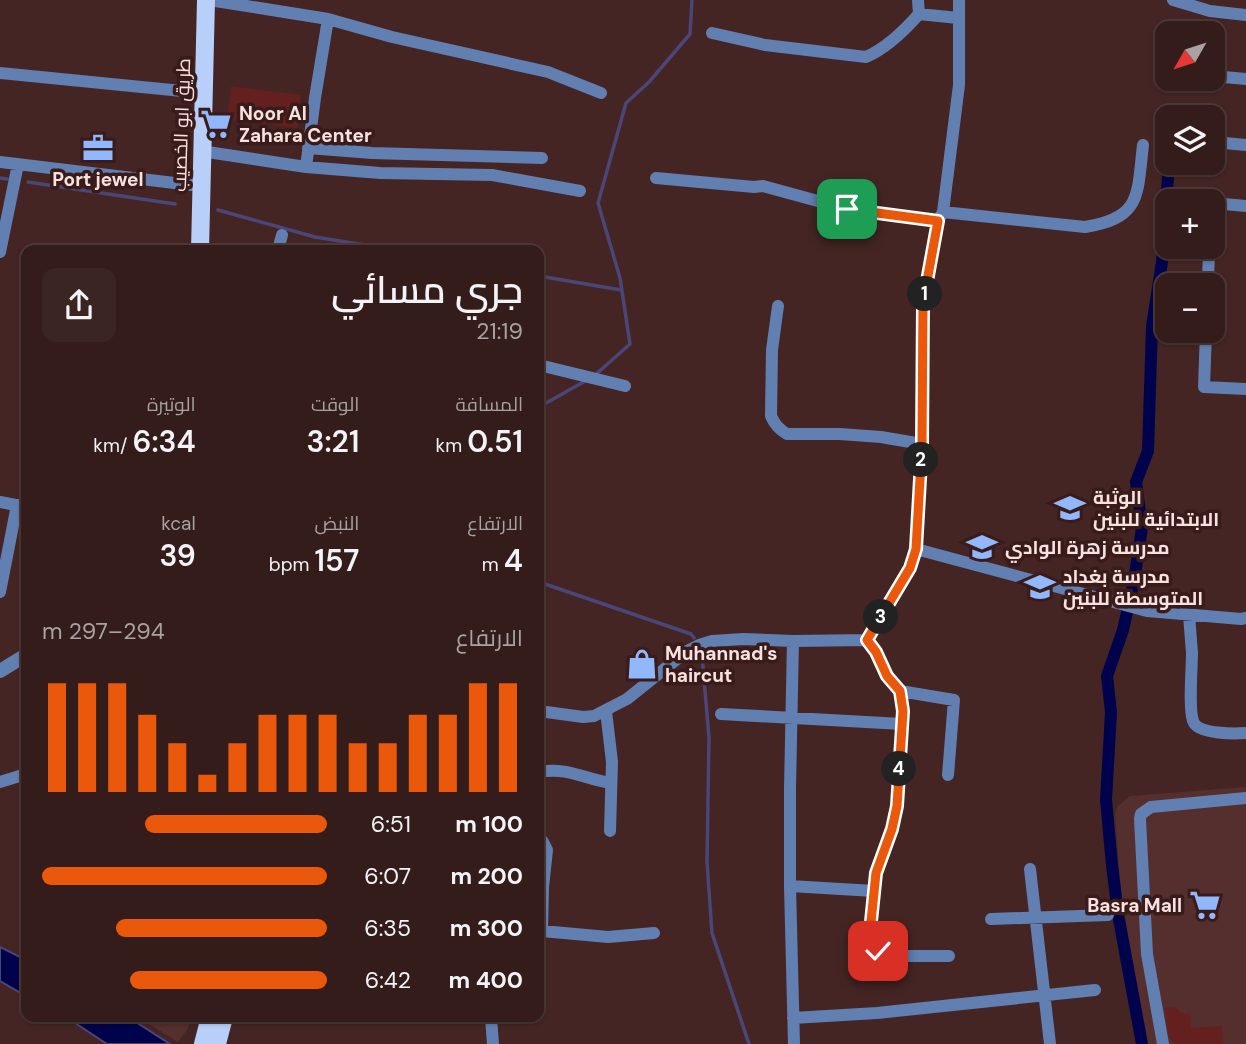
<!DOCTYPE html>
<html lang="ar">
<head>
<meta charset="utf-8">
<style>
	:root { --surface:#331c1a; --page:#3b2523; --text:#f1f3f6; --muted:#a9a1a2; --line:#4e3a39; --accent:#ea580c }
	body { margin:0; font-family:"DM Sans",Cairo,sans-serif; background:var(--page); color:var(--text); direction:rtl; height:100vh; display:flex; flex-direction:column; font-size:26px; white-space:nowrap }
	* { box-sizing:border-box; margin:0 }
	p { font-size:23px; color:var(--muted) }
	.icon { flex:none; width:38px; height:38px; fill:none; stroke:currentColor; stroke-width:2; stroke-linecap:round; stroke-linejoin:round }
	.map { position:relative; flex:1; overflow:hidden; direction:ltr }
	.side { position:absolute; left:21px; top:245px; width:523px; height:777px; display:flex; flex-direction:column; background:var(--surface); border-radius:14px; box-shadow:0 2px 5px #0004,0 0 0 2px var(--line); direction:rtl }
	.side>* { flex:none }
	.needle { width:46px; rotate:231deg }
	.tools { position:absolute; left:1155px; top:21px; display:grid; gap:14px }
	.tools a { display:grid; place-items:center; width:70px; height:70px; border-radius:14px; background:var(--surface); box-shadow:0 2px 5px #0004,0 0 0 2px var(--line); font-size:35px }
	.pin { position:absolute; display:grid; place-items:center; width:60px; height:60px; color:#fff; margin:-30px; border-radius:14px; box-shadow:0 4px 10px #0006 }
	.km { position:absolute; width:35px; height:35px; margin:-18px; border-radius:50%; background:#222; color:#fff; font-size:19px; line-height:35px; text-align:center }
	.round { display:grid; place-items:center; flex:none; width:74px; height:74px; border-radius:14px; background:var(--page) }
	.head { display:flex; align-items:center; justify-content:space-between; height:119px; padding:0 21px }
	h1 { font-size:38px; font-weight:600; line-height:52px }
	.stats { display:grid; grid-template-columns:repeat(3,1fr); gap:10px; height:119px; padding:7px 21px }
	.stats div { display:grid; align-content:center }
	.stats b { font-size:30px; font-weight:600 }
	.stats small { font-size:19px; font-weight:400 }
	.stats p { font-size:19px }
	.chart { height:196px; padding:14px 21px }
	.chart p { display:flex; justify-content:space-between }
	.chart svg { width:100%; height:126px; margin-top:7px; stroke:var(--accent); stroke-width:6 }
	ul { padding:0 21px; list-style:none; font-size:23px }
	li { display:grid; grid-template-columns:112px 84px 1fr; align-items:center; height:52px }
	li i { height:18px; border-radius:9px; background:var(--accent) }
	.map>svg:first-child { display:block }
</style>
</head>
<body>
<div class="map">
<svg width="1246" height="1044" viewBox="0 0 1246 1044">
	<rect width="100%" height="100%" fill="#442523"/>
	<path fill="#552f2d" d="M1246,787V1044H1141L1127,974L1115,814L1118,806L1130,796Z
		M138,1017H192L187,1030L178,1042Z"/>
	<path fill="#641f1f" d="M231,86L301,95L297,128L227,119Z
		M1174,1007L1181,1013L1190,1014L1191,1028L1222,1026L1223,1044H1175C1165,1037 1167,1020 1165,1008Z"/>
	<path fill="#00034c" stroke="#4a4678" stroke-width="2" d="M0,947L26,960V996L0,981Z
		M66,1017H128L170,1044H107Z"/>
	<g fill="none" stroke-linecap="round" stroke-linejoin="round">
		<path stroke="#4a4678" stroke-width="3.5" d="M0,178L7,179
			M28,182L175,204
			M218,210L315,237L396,250
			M539,276L621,290
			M594,376L630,344L620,278L598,203L626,103L649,82L690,34L692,0
			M539,407L587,380
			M539,582L691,634L694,638
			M702,655L709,738L707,862L712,933L749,1044"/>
		<path stroke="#00034c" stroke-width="12" d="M1130,598L1134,581L1142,528L1136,482L1148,451L1152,326L1162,262L1169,163
			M1127,612L1123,630L1107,676L1111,712L1106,800L1112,865L1118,914L1142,1044"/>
		<path stroke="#627fb1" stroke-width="12" d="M209,0L328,19L392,37L548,72L601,93
			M918,0L919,14L958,18
			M1173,0L1210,11L1246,15
			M712,33L765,45L866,57C887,48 904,31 919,14
			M0,73L192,92
			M1213,76L1246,79
			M1214,142L1246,145
			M308,148L372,153L542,158
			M201,151L306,167L380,173L492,175L580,191
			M0,162L191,185
			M306,167L315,98L328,19
			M656,178L754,187L763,186L847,209L938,221
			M1213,203L1246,206
			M943,212L1085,227C1142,218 1137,195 1143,145
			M278,250L282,235
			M0,252L18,164
			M1208,285L1209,247
			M778,306L772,350L771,416C775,425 779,429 787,434H840L881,437L922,444
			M1206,331L1204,387L1246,389
			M539,365L625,386
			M0,502L26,507
			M916,549L1147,611L1241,619L1246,618
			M0,592L17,505
			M1189,615C1190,628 1191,640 1192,653C1192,668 1188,713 1194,723C1200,734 1235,734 1246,733
			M867,640L876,652L887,676L900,691L903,711L897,806L892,829L876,873L869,941L878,951L892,956H949
			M793,641L790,788V886L794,1044
			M900,691L954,700L948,775
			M539,711L583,717L594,716L627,699L687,651L699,645L712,641L743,639L793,641L867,640L910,568L916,549L922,444L923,303L938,221L943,212L959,85V0
			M606,711L612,762L610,831
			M721,714L902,724
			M539,772C570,767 583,779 611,783
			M0,782L26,774
			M539,837L543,842L547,850L543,887L542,931L539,936
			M1030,869L1050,1044
			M790,886L874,891
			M991,919L1108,915
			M542,931L608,937L654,933
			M491,1017L493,1044
			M793,1018L877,1013L1095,990
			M1163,1044L1147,954L1140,819L1141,814L1151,807L1246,798"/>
		<path stroke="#627fb1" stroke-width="14" d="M0,671L26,655"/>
		<path stroke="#b7cff9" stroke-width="18" d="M200,250L206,0
			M203,1044L210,1017
			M217,1044L224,1017"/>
	</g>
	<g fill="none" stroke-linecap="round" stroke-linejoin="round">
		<g stroke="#fff" stroke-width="14">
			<path id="route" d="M847,209L938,221L923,303L922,444L916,549L910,568L867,640L876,652L887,676L900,691L903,711L897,806L892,829L876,873L869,941L878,951"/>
		</g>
		<use href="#route" stroke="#ea580c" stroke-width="9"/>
	</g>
	<defs>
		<g id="supermarket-bare" transform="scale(2.415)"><path d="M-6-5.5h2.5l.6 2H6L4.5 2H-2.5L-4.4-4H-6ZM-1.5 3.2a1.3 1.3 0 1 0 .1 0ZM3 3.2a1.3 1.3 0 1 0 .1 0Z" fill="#91b8fd" stroke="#391b1a" stroke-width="2.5" paint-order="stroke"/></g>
		<g id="office-bare" transform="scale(2.415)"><path d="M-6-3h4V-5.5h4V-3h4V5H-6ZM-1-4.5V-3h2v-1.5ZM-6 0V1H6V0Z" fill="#91b8fd" stroke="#391b1a" stroke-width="2.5" paint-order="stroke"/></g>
		<g id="school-bare" transform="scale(2.415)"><path d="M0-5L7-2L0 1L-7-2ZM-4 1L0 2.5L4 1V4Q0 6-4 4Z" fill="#91b8fd" stroke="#391b1a" stroke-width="2.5" paint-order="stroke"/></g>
		<g id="shop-bare" transform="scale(2.415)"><path d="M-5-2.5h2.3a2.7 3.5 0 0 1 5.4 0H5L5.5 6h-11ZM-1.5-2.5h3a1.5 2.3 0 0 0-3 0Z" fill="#91b8fd" stroke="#391b1a" stroke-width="2.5" paint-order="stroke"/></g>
	</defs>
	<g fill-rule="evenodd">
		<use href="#supermarket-bare" x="216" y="124"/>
		<use href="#office-bare" x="98" y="148"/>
		<use href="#school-bare" x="1070" y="508"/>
		<use href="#school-bare" x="982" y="547"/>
		<use href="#school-bare" x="1040" y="587"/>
		<use href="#shop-bare" x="642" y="664"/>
		<use href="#supermarket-bare" x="1205" y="905"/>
	</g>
	<g text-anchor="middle" stroke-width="7" stroke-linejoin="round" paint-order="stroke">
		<g font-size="19" font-weight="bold" fill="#f7e2e0" stroke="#391b1a" text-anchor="start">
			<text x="239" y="120">Noor Al<tspan x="239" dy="22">Zahara Center</tspan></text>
			<text x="98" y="186" text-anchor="middle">Port jewel</text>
			<text x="1093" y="504">الوثبة<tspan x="1093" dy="22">الابتدائية للبنين</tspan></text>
			<text x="1005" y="554">مدرسة زهرة الوادي</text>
			<text x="1063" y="583">مدرسة بغداد<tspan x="1063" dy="22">المتوسطة للبنين</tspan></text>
			<text x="665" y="660">Muhannad's<tspan x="665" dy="22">haircut</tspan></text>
			<text x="1182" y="912" text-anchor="end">Basra Mall</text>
		</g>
		<g font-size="19" fill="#f7e2e0" stroke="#391b1a">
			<text transform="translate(181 125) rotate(-88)" y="7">طريق ابو الخصيب</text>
		</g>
	</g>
</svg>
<div class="tools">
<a><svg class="needle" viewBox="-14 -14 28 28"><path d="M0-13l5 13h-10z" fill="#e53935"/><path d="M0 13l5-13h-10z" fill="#a9a1a2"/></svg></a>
<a><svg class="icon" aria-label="layers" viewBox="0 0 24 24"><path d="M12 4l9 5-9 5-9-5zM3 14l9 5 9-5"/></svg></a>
<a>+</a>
<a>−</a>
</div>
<div class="pin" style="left:847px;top:209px;background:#1e9e55"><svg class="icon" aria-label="arrive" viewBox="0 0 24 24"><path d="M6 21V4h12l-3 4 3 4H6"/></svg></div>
<div class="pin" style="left:878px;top:951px;background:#d93025"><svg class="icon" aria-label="check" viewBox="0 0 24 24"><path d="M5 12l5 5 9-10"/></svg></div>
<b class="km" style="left:925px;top:294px">1</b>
<b class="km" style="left:921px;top:460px">2</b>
<b class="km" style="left:881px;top:617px">3</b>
<b class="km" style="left:899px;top:769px">4</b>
<section class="side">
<div class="head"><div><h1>جري مسائي</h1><p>21:19</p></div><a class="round"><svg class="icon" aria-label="share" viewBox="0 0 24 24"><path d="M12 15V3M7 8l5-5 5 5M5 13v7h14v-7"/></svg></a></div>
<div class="stats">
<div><p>المسافة</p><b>0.51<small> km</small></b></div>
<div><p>الوقت</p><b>3:21</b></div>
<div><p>الوتيرة</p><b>6:34<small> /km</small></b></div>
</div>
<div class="stats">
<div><p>الارتفاع</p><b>4<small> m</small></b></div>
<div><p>النبض</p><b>157<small> bpm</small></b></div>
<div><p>kcal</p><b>39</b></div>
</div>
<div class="chart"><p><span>الارتفاع</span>294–297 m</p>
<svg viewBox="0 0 160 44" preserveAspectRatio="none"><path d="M5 44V6M15 44V6M25 44V6M35 44V17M45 44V27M55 44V38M65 44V27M75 44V17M85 44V17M95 44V17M105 44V27M115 44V27M125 44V17M135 44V17M145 44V6M155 44V6"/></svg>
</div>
<ul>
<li><b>100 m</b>6:51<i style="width:64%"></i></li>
<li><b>200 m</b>6:07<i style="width:100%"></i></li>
<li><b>300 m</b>6:35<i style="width:74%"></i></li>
<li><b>400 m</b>6:42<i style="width:69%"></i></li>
</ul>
</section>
</div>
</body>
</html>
